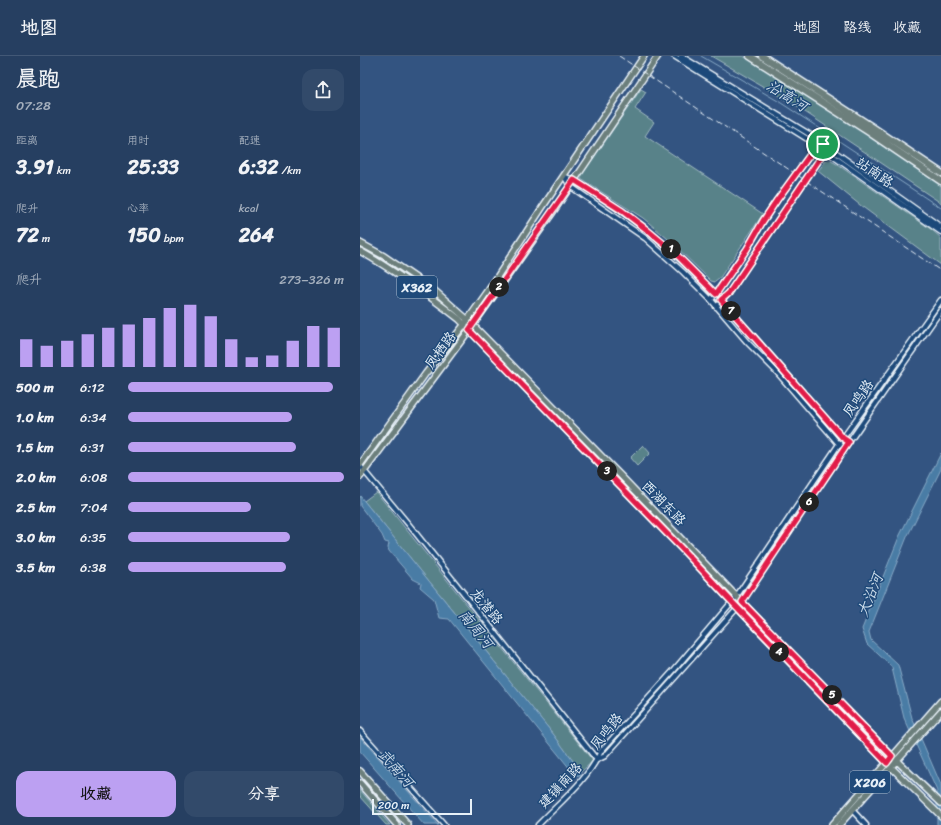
<!DOCTYPE html>
<html lang="zh">
<head>
<meta charset="utf-8">
<style>
	:root { --surface:#263f61; --page:#324a6a; --text:#f1f3f6; --muted:#a4afbd; --line:#425876; --accent:#bca0f2 }
	body { margin:0; font-family:Sriracha,"LXGW WenKai TC",sans-serif; background:var(--page); color:var(--text); height:100vh; display:flex; flex-direction:column; font-size:15px; white-space:nowrap }
	* { box-sizing:border-box; margin:0 }
	p { font-size:13px; color:var(--muted) }
	.icon { flex:none; width:22px; height:22px; fill:none; stroke:currentColor; stroke-width:2; stroke-linecap:round; stroke-linejoin:round }
	.map { position:relative; flex:1; overflow:hidden }
	.drawer { display:flex; flex-direction:column; background:var(--surface); width:360px }
	.drawer>* { flex:none }
	.scale { position:absolute; left:12px; bottom:10px; width:100px; box-sizing:border-box; padding-left:4px; border:2px solid #e8f1f8; border-top:0; font-size:11px; line-height:14px; white-space:nowrap; color:#e8f1f8; -webkit-text-stroke:3px #1f4a7a; paint-order:stroke }
	.pin { position:absolute; display:grid; place-items:center; width:34px; height:34px; color:#fff; margin:-17px; border:2px solid #fff; border-radius:50%; box-shadow:0 1px 4px #0007 }
	.km { position:absolute; width:20px; height:20px; margin:-10px; border-radius:50%; background:#222; color:#fff; font-size:11px; line-height:20px; text-align:center }
	.round { display:grid; place-items:center; flex:none; width:42px; height:42px; border-radius:12px; background:var(--page) }
	.overview { display:flex; align-items:center; justify-content:space-between; height:68px; padding:0 16px }
	h1 { font-size:22px; font-weight:700; line-height:30px }
	.figures { display:grid; grid-template-columns:repeat(3,1fr); gap:6px; height:68px; padding:4px 16px }
	.figures div { display:grid; align-content:center }
	.figures b { font-size:20px; font-weight:700 }
	.figures small { font-size:11px; font-weight:400 }
	.figures p { font-size:11px }
	.chart { height:112px; padding:8px 16px }
	.chart p { display:flex; justify-content:space-between }
	.chart svg { width:100%; height:72px; margin-top:4px; stroke:var(--accent); stroke-width:6 }
	.button { display:flex; gap:8px; margin-top:auto; padding:8px 16px }
	.button a { flex:1; height:46px; border-radius:12px; background:var(--accent); color:#111; font-size:16px; font-weight:700; line-height:46px; text-align:center }
	.button a+a { background:var(--page); color:var(--text) }
	ul { padding:0 16px; list-style:none; font-size:13px }
	li { display:grid; grid-template-columns:64px 48px 1fr; align-items:center; height:30px }
	li i { height:10px; border-radius:5px; background:var(--accent) }
	header { display:flex; align-items:center; gap:24px; box-sizing:border-box; height:56px; padding:0 20px; background:var(--surface); border-bottom:1px solid var(--line) }
	header strong { font-size:19px }
	nav { display:flex; gap:22px; margin-inline-start:auto; font-size:14px }
	main { display:flex; flex:1; min-height:0 }
	.map>svg:first-child { display:block }
</style>
</head>
<body>
<header>
<strong>地图</strong>
<nav><a>地图</a><a>路线</a><a>收藏</a></nav>
</header>
<main>
<section class="drawer">
<div class="overview"><div><h1>晨跑</h1><p>07:28</p></div><a class="round"><svg class="icon" aria-label="share" viewBox="0 0 24 24"><path d="M12 15V3M7 8l5-5 5 5M5 13v7h14v-7"/></svg></a></div>
<div class="figures">
<div><p>距离</p><b>3.91<small> km</small></b></div>
<div><p>用时</p><b>25:33</b></div>
<div><p>配速</p><b>6:32<small> /km</small></b></div>
</div>
<div class="figures">
<div><p>爬升</p><b>72<small> m</small></b></div>
<div><p>心率</p><b>150<small> bpm</small></b></div>
<div><p>kcal</p><b>264</b></div>
</div>
<div class="chart"><p><span>爬升</span>273–326 m</p>
<svg viewBox="0 0 160 44" preserveAspectRatio="none"><path d="M5 44V27M15 44V31M25 44V28M35 44V24M45 44V20M55 44V18M65 44V14M75 44V8M85 44V6M95 44V13M105 44V27M115 44V38M125 44V37M135 44V28M145 44V19M155 44V20"/></svg>
</div>
<ul>
<li><b>500 m</b>6:12<i style="width:95%"></i></li>
<li><b>1.0 km</b>6:34<i style="width:76%"></i></li>
<li><b>1.5 km</b>6:31<i style="width:78%"></i></li>
<li><b>2.0 km</b>6:08<i style="width:100%"></i></li>
<li><b>2.5 km</b>7:04<i style="width:57%"></i></li>
<li><b>3.0 km</b>6:35<i style="width:75%"></i></li>
<li><b>3.5 km</b>6:38<i style="width:73%"></i></li>
</ul>
<div class="button"><a>收藏</a><a>分享</a></div>
</section>
<div class="map">
<svg width="581" height="769" viewBox="0 0 581 769">
	<rect width="100%" height="100%" fill="#335481"/>
	<filter id="ink" filterUnits="userSpaceOnUse"><feTurbulence type="fractalNoise" baseFrequency=".025" numOctaves="2"/><feDisplacementMap in="SourceGraphic" scale="8" xChannelSelector="R" yChannelSelector="G"/><feConvolveMatrix kernelMatrix="1 2 1 2 8 2 1 2 1" color-interpolation-filters="sRGB"/></filter>
	<g filter="url(#ink)">
		<path fill="#588289" stroke="#a0bac0" d="M351,0H383L447,39L581,128V147L433,48Z
			M281,33L286,36L275,53L294,66L285,80L403,158L359,223L355,226L351,225L308,183L283,162L221,123V120Z
			M469,104L475,107L572,174L581,182V209L500,149L458,115L465,106Z
			M283,389L290,397L277,410L270,402Z
			M16,436L233,705L221,716L194,679L4,445Z
			M0,734L30,769H26L0,740Z"/>
		<path fill="#487ba5" stroke="#88aac6" d="M581,397V413L547,481L509,576L511,584L538,609L552,662L581,729V769H577V735L544,662L532,612L529,608L507,588L502,573L539,481Z
			M0,440L194,679L221,716L220,720L215,719L89,563L79,562L74,543L60,531L61,527L53,523L29,495L28,492L29,487L25,486L22,479L0,450Z
			M0,681L78,769H64L0,696Z"/>
		<g fill="none" stroke-linecap="round" stroke-linejoin="round">
			<path stroke="#88aac6" stroke-width="1" d="M341,0L418,45L581,152"/>
			<g stroke="#e8f1f8" stroke-width="7">
				<path id="minor" d="M314,0L457,89L581,176
					M321,0L454,81L581,171
					M204,120L210,130L285,182L323,216L351,244L387,286L415,314L479,388L485,392
					M204,120C221,127 236,138 251,148C309,186 351,233 397,284C426,317 454,350 483,382L489,386
					M351,244L387,193L403,165L417,144L457,89L463,88L465,95L369,237L356,251
					M0,410L50,470L237,704
					M0,675L84,769
					M237,704L245,700L377,552L485,392L581,254
					M492,754L506,769
					M178,769C200,746 228,724 241,695L314,614L376,541L483,382L581,244"/>
			</g>
			<g stroke="#e8f1f8" stroke-width="8">
				<path id="major" d="M0,187L24,200L75,235L108,264L260,419L427,593L536,704L581,747
					M0,195C35,215 67,238 99,263L326,497L372,546L531,711L581,760
					M0,409L66,317L104,269L128,235L182,152L284,0
					M0,421L113,269L191,159L298,0
					M0,715L48,769
					M0,727L37,769
					M472,769L581,645
					M479,769L581,655"/>
			</g>
			<g stroke="#e8f1f8" stroke-width="9">
				<path id="highway" d="M390,0L509,76L581,125
					M402,0L512,71L581,117"/>
			</g>
			<use href="#minor" stroke="#1f4a7a" stroke-width="4"/>
			<use href="#major" stroke="#6c7f7c" stroke-width="5"/>
			<use href="#highway" stroke="#6c7f7c" stroke-width="6"/>
			<path stroke="#e8f1f8" stroke-width="1" stroke-dasharray="6 3" stroke-linecap="butt" d="M259,0L581,215"/>
		</g>
	</g>
	<g fill="none" stroke-linecap="round" stroke-linejoin="round" filter="url(#ink)">
		<g stroke="#fff" stroke-width="8">
			<path id="route" d="M463,88L465,95L369,237L361,244L483,382L489,386L382,546L532,700L527,707L372,546L321,492L109,274L214,124L261,154L286,173L316,198L356,238L387,193L403,165L417,144L457,89Z"/>
		</g>
		<use href="#route" stroke="#e11d48" stroke-width="5"/>
	</g>
	<g text-anchor="middle" stroke-width="3" stroke-linejoin="round" paint-order="stroke">
		<g fill="#1f4a7a" stroke="#acbfd2" stroke-width="1">
			<rect x="37" y="220" width="40" height="22" rx="3"/>
			<rect x="490" y="715" width="40" height="22" rx="3"/>
		</g>
		<g font-size="13" font-weight="bold" fill="#e8f1f8">
			<text x="57" y="236">X362</text>
			<text x="510" y="731">X206</text>
		</g>
		<g font-size="14" fill="#e8f1f8" stroke="#1f4a7a">
			<text transform="translate(515 116) rotate(35)" y="5">站南路</text>
			<text transform="translate(80 294) rotate(-54)" y="5">凤栖路</text>
			<text transform="translate(498 342) rotate(-55)" y="5">凤鸣路</text>
			<text transform="translate(304 447) rotate(46)" y="5">西湖东路</text>
			<text transform="translate(127 550) rotate(51)" y="5">龙潜路</text>
			<text transform="translate(246 675) rotate(-51)" y="5">凤鸣路</text>
			<text transform="translate(200 729) rotate(-47)" y="5">建镇南路</text>
		</g>
		<g font-size="15" font-style="italic" fill="#d0dfec" stroke="#1f4a7a">
			<text transform="translate(427 40) rotate(32)" y="5">沿高河</text>
			<text transform="translate(510 539) rotate(-68)" y="5">大沿河</text>
			<text transform="translate(116 573) rotate(51)" y="5">南周河</text>
			<text transform="translate(36 712) rotate(49)" y="5">武南河</text>
		</g>
	</g>
</svg>
<div class="scale">200 m</div>
<div class="pin" style="left:463px;top:88px;background:#1e9e55"><svg class="icon" aria-label="arrive" viewBox="0 0 24 24"><path d="M6 21V4h12l-3 4 3 4H6"/></svg></div>
<b class="km" style="left:311px;top:193px">1</b>
<b class="km" style="left:139px;top:231px">2</b>
<b class="km" style="left:247px;top:415px">3</b>
<b class="km" style="left:419px;top:596px">4</b>
<b class="km" style="left:472px;top:639px">5</b>
<b class="km" style="left:449px;top:446px">6</b>
<b class="km" style="left:371px;top:255px">7</b>
</div>
</main>
</body>
</html>
